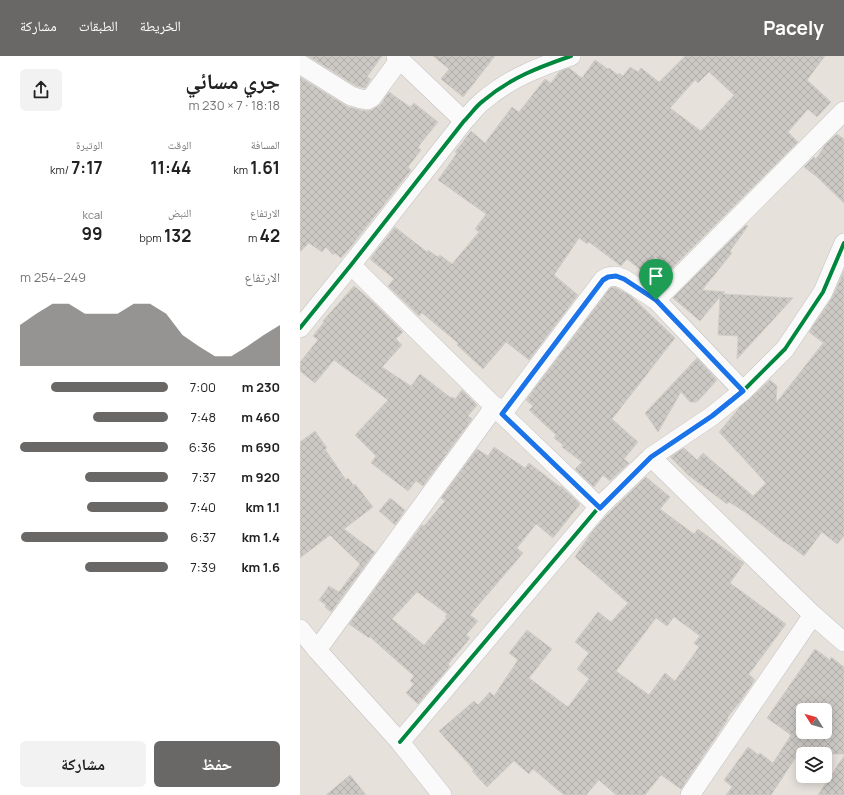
<!DOCTYPE html>
<html lang="ar">
<head>
<meta charset="utf-8">
<style>
	:root { --surface:#fff; --page:#f2f2f2; --text:#222; --muted:#767676; --accent:#6a6866 }
	body { margin:0; font-family:Manrope,"Noto Naskh Arabic",sans-serif; background:var(--page); color:var(--text); direction:rtl; height:100vh; display:flex; flex-direction:column; font-size:15px; white-space:nowrap }
	* { box-sizing:border-box; margin:0 }
	p { font-size:13px; color:var(--muted) }
	.icon { flex:none; width:22px; height:22px; fill:none; stroke:currentColor; stroke-width:2; stroke-linecap:round; stroke-linejoin:round }
	.map { position:relative; flex:1; overflow:hidden; direction:ltr }
	.details { display:flex; flex-direction:column; background:var(--surface); width:300px }
	.details>* { flex:none }
	.needle { width:26px; rotate:307deg }
	.tools { position:absolute; left:496px; top:647px; display:grid; gap:8px }
	.tools a { display:grid; place-items:center; width:36px; height:36px; border-radius:6px; background:var(--surface); box-shadow:0 2px 10px #0003; font-size:20px }
	.pin { position:absolute; display:grid; place-items:center; width:34px; height:34px; color:#fff; margin:-41px -17px; border-radius:50% 50% 50% 0; rotate:-45deg; box-shadow:0 0 4px #0007 }
	.pin .icon { rotate:45deg }
	.round { display:grid; place-items:center; flex:none; width:42px; height:42px; border-radius:6px; background:var(--page) }
	.headline { display:flex; align-items:center; justify-content:space-between; height:68px; padding:0 20px }
	h1 { font-size:22px; font-weight:700; line-height:30px }
	.metrics { display:grid; grid-template-columns:repeat(3,1fr); gap:6px; height:68px; padding:4px 20px }
	.metrics div { display:grid; align-content:center }
	.metrics b { font-size:17px; font-weight:700 }
	.metrics small { font-size:11px; font-weight:400 }
	.metrics p { font-size:11px }
	.chart { height:112px; padding:8px 20px }
	.chart p { display:flex; justify-content:space-between }
	.chart svg { width:100%; height:72px; margin-top:4px; fill:var(--accent); opacity:.7 }
	.button { display:flex; gap:8px; margin-top:auto; padding:8px 20px }
	.button a { flex:1; height:46px; border-radius:6px; background:var(--accent); color:#fff; font-size:16px; font-weight:700; line-height:46px; text-align:center }
	.button a+a { background:var(--page); color:var(--text) }
	ul { padding:0 20px; list-style:none; font-size:13px }
	li { display:grid; grid-template-columns:64px 48px 1fr; align-items:center; height:30px }
	li i { height:10px; border-radius:5px; background:var(--accent) }
	header { display:flex; align-items:center; gap:24px; box-sizing:border-box; height:56px; padding:0 20px; background:var(--accent); color:#fff }
	header strong { font-size:19px }
	nav { display:flex; gap:22px; margin-inline-start:auto; font-size:14px }
	main { display:flex; flex:1; min-height:0 }
	.map>svg:first-child { display:block }
</style>
</head>
<body>
<header>
<strong>Pacely</strong>
<nav><a>الخريطة</a><a>الطبقات</a><a>مشاركة</a></nav>
</header>
<main>
<div class="map">
<svg width="544" height="739" viewBox="0 0 544 739">
	<defs>
		<pattern id="building-cross-hatch" width="8" height="8" patternUnits="userSpaceOnUse"><rect width="8" height="8" fill="#ccc9c5"/><path d="M0 0l8 8M0 8l8-8" fill="none" stroke="#afada9"/></pattern>
	</defs>
	<rect width="100%" height="100%" fill="#e6e1db"/>
	<path fill="url(#building-cross-hatch)" stroke="#d1cdc7" fill-rule="evenodd" d="M8,0H82L67,21L71,23L65,32L56,30Z
		M133,0H195L163,41L141,23L149,13Z
		M385,0H525L507,24L531,46L517,61L508,53L488,76L498,86L371,213L355,200L343,216L327,203L321,210L289,186L287,188L279,182L254,219L278,239L229,304L206,286L183,313L157,289L158,287L122,257L119,260L88,230L94,223L70,203L95,171L127,196L128,194L138,201L140,199L152,208L179,176L175,173L186,158L138,124L157,97L155,96L171,75L185,87L212,51L219,56L245,23L251,27L259,16L263,14L269,12L282,22L295,4L308,13L309,12L318,19L319,17L323,20L330,11L338,16L341,12L359,26ZM409,16L434,39L401,75L370,52L395,24L398,27Z
		M0,21L48,51L65,55L72,54L81,48L89,36L110,51L114,47L138,66L118,91L121,94L108,111L111,114L49,193L41,202L35,197L33,199L26,191L22,196L9,187L0,196Z
		M537,78L544,83V147L517,121L504,111L514,101L516,103L525,89Z
		M446,169L448,170L430,195L432,197L402,234L425,236L423,238L493,242L437,303L438,280L418,279L420,241L400,265L373,242Z
		M544,215V480L537,488L522,476L504,500L485,486H484L445,456L429,446L427,448L388,419L370,401L384,392L397,404L403,397L453,440L466,427L419,376L440,351L470,324L477,330L476,347L524,286H522L509,276L532,242Z
		M54,230L74,247L103,276L96,283L102,289L82,311L111,330L120,318L151,342L152,341L155,343L162,334L177,349L168,360L172,363L123,430L116,425L108,435L71,407L76,400L55,379L88,344L34,304L15,327L0,315V306L18,284L13,280L24,266L23,265Z
		M315,231L331,240L375,282L312,363L338,386L324,403L329,407L310,425L303,419L294,431L275,413L282,406L262,391L263,389L254,382L256,379L229,354L233,350L226,344L310,232Z
		M397,302L417,324L399,344L396,346H390L381,336L358,376L345,357Z
		M15,375L27,392L25,393L46,424L48,422L54,430L55,428L73,451L44,473L75,496L31,556L25,551L26,549L19,544L29,530L39,536L60,508L30,479L0,502V386Z
		M194,391L225,412L229,407L260,431L261,430L280,448L253,482L236,468L217,492L223,497L170,559L178,565L166,579L170,582L148,608L150,610L118,648L106,637L114,628L110,625L114,620L70,581L69,582L49,568L122,469L124,470L145,445L141,442L177,393L188,400ZM117,536L147,558L145,561L147,562L124,589L92,563Z
		M346,421L370,441L360,453L394,478L398,473L444,507L430,527L486,568L449,618L455,624L439,647L427,662L428,663L381,733L361,719L345,739H316L299,724L286,739H264L233,713L229,718L214,705L187,731L172,715L174,714L139,675L174,645L178,649L190,636L194,640L218,604L209,597L227,574L252,593L229,622L268,651L289,623L277,613L289,597L275,586L298,556L311,566L328,547L275,501L291,477L307,459ZM374,561L400,580L394,587L399,591L375,625L365,617L349,639L316,615L356,562L367,570Z
		M90,442L105,454L95,469L79,455Z
		M515,593L530,604L531,601L544,611V698H498L471,739H426L432,731L424,724L448,691L459,699L460,697L473,707L491,679L467,662ZM503,654H525V676H503Z
		M544,700V739H518Z
		M50,719L66,739H26Z"/>
	<g fill="none" stroke-linecap="round" stroke-linejoin="round">
		<g stroke="#c3c1c2" stroke-width="20">
			<path id="minor" d="M96,0L164,65
				M0,8L51,40L61,43L67,44L72,41L100,3
				M51,209L202,358L299,451
				M356,244L544,55
				M0,272L51,209L164,65C171,58 176,50 183,45C210,22 239,11 271,0
				M202,358L303,224L308,221L316,220L324,223L356,244L443,335
				M351,401L513,559L544,586
				M0,573L17,594L100,686L142,739
				M17,594L195,350
				M100,686L299,451L351,401L412,360L443,335L485,293L523,236L544,187
				M390,739L513,559"/>
		</g>
		<use href="#minor" stroke="#fbfafa" stroke-width="19"/>
		<g stroke="#fff" stroke-width="6">
			<path id="cycleway" d="M0,272L51,209L164,65C171,58 176,50 183,45C210,22 239,11 271,0
				M100,686L299,451L351,401L412,360L443,335L485,293L523,236L544,187"/>
		</g>
		<use href="#cycleway" stroke="#00873e" stroke-width="4"/>
	</g>
	<g fill="none" stroke-linecap="round" stroke-linejoin="round">
		<g stroke="#fff" stroke-width="8">
			<path id="route" d="M316,220L324,223L356,244L443,335L412,360L351,401L300,452L202,358L303,224L308,221Z"/>
		</g>
		<use href="#route" stroke="#1a73e8" stroke-width="5"/>
	</g>
</svg>
<div class="tools">
<a><svg class="needle" viewBox="-14 -14 28 28"><path d="M0-13l5 13h-10z" fill="#e53935"/><path d="M0 13l5-13h-10z" fill="#767676"/></svg></a>
<a><svg class="icon" aria-label="layers" viewBox="0 0 24 24"><path d="M12 4l9 5-9 5-9-5zM3 14l9 5 9-5"/></svg></a>
</div>
<div class="pin" style="left:356px;top:244px;background:#1e9e55"><svg class="icon" aria-label="arrive" viewBox="0 0 24 24"><path d="M6 21V4h12l-3 4 3 4H6"/></svg></div>
</div>
<section class="details">
<div class="headline"><div><h1>جري مسائي</h1><p>18:18 · 7 × 230 m</p></div><a class="round"><svg class="icon" aria-label="share" viewBox="0 0 24 24"><path d="M12 15V3M7 8l5-5 5 5M5 13v7h14v-7"/></svg></a></div>
<div class="metrics">
<div><p>المسافة</p><b>1.61<small> km</small></b></div>
<div><p>الوقت</p><b>11:44</b></div>
<div><p>الوتيرة</p><b>7:17<small> /km</small></b></div>
</div>
<div class="metrics">
<div><p>الارتفاع</p><b>42<small> m</small></b></div>
<div><p>النبض</p><b>132<small> bpm</small></b></div>
<div><p>kcal</p><b>99</b></div>
</div>
<div class="chart"><p><span>الارتفاع</span>249–254 m</p>
<svg viewBox="0 0 160 44" preserveAspectRatio="none"><path d="M0 44V19L10 12L20 6L30 6L40 12L50 12L60 12L70 6L80 6L90 12L100 25L110 32L120 38L130 38L140 32L150 25L160 19V44z"/></svg>
</div>
<ul>
<li><b>230 m</b>7:00<i style="width:79%"></i></li>
<li><b>460 m</b>7:48<i style="width:51%"></i></li>
<li><b>690 m</b>6:36<i style="width:100%"></i></li>
<li><b>920 m</b>7:37<i style="width:56%"></i></li>
<li><b>1.1 km</b>7:40<i style="width:55%"></i></li>
<li><b>1.4 km</b>6:37<i style="width:99%"></i></li>
<li><b>1.6 km</b>7:39<i style="width:56%"></i></li>
</ul>
<div class="button"><a>حفظ</a><a>مشاركة</a></div>
</section>
</main>
</body>
</html>
